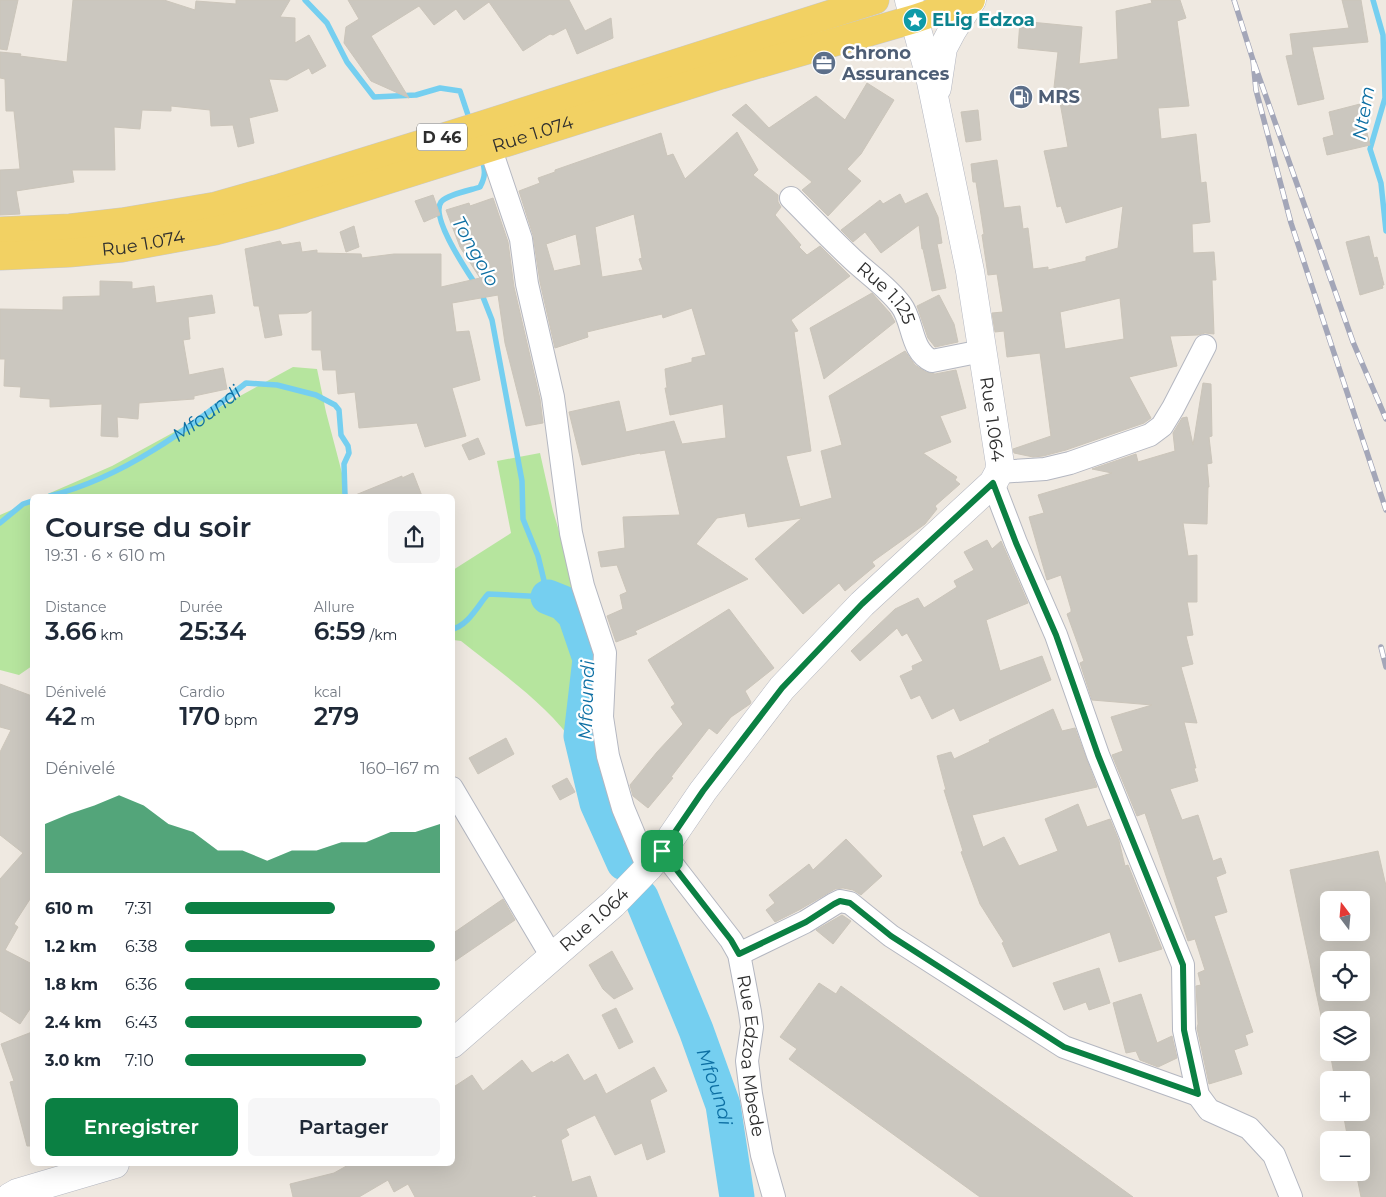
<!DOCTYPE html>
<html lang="fr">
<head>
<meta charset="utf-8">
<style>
	:root { --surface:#fff; --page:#f6f6f7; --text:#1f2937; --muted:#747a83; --accent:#0b8043 }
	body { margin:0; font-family:Montserrat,sans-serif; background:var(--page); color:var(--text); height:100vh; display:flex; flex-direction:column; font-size:19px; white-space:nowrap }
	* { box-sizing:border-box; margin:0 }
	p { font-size:16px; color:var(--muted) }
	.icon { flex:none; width:28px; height:28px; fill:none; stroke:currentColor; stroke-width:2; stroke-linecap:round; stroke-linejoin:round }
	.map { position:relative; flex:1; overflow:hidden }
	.drawer { position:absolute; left:30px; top:494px; width:425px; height:672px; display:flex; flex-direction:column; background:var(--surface); border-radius:8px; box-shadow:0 5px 20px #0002 }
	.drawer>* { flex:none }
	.needle { width:32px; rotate:344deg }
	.fabs { position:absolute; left:1320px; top:891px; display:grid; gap:10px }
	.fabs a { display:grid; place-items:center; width:50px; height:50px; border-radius:8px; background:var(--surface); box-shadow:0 5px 20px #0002; font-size:25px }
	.pin { position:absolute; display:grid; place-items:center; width:42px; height:42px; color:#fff; margin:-21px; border-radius:10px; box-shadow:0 2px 8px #0006 }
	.round { display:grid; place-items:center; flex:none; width:52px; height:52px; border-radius:8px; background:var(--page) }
	.overview { display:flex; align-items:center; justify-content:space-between; height:85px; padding:0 15px }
	h1 { font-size:28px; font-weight:600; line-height:38px }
	.figures { display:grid; grid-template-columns:repeat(3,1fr); gap:8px; height:85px; padding:5px 15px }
	.figures div { display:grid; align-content:center }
	.figures b { font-size:25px; font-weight:600 }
	.figures small { font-size:14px; font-weight:400 }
	.figures p { font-size:14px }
	.chart { height:140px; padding:10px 15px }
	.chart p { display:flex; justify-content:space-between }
	.chart svg { width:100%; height:90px; margin-top:5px; fill:var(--accent); opacity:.7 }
	.cta { display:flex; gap:10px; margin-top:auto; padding:10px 15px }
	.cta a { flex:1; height:58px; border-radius:8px; background:var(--accent); color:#fff; font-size:20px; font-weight:600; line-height:58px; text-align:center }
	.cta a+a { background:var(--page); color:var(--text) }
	ul { padding:0 15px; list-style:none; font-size:16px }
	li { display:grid; grid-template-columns:80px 60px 1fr; align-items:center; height:38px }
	li i { height:12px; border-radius:6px; background:var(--accent) }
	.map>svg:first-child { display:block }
</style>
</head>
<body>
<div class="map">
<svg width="1386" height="1197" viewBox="0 0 1386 1197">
	<rect width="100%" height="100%" fill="#efe9e1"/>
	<path fill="#b6e59e" d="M293,367L317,369L326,412L348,496H43L112,466Z
		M540,453L553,511L598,662L595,735L576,746C547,704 501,673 461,641L453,640V570L511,533L497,461Z
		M32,501V666L19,675L0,670V515Z"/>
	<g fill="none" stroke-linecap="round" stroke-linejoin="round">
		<g stroke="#75cff0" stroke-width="5.5">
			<path d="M305,0L327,23L347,62L374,97L416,95L440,88L460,91L470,121"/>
			<path d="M1373,0L1383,35L1385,98L1370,149L1381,183L1386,231"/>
			<path d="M476,285C467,271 430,217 441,202C446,195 471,190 480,187C486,176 485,170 482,158"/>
			<path id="s1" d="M50,496C124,477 187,430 246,383L277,385L316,395L335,405L339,410L341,435L348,446L349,453L344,464L345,496"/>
			<path d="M0,523L23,504L32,501"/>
			<path d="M452,629C468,626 478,605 488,594L548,597L538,556L523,519L522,481L492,320L481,292"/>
		</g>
		<g stroke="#75cff0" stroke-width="35">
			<path d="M548,597L563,603L575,615L590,659L581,736L597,803L624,863"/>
			<path id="s2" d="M641,897L696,1030L723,1105L737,1197"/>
		</g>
	</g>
	<path fill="#cbc7bf" stroke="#cbc5ba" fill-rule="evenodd" d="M0,0H18L7,50L0,49Z
		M73,0H164L195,10L196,1L236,4V0H290L280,17L295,18V43L309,35L326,66L312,74L309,68L287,80L269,79L278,111L249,118L254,143L238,147L233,125L211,126L210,110L171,106V111L142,110L140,129L114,127L115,170H72L74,182L16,191L20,214L0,215V170L20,169L14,111H6L5,79L0,78V52L21,54L20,56L67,62Z
		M348,0H569L585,31L611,18L613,38L577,54L566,28L553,35L550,34L523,51L489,2L464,20L456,9L434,25L419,6L371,36L409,98L371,81L344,43L346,27L359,19Z
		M1151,0H1180L1186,18L1177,21L1189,106L1158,108L1161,139L1196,134L1201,183L1206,182L1210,222L1192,224L1193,253L1214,252L1216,280H1212L1214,334L1205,333L1198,335L1170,336L1177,366L1129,377L1151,418L1144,423L1066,450L1043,456L1033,457L1014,453L1013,449L1051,436L1040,353L1007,357L1004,331L995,332L992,313L1003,312L997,274L988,275L982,235L984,234L976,182H973L971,164L997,160L1004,208L1020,206L1023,229L1028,228L1033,269L1048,267V270L1086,261V257L1118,248L1123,206L1066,223L1061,206L1057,207L1044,151L1068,147L1059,97L1053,96L1058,52L1018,48L1020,21L1082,27L1079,64L1118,59L1116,11L1152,3ZM1120,298L1124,339L1065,349L1060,312Z
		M1342,0H1361L1368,42L1312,47L1324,99L1298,105L1286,56L1293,55L1290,34L1349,28Z
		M867,83L894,100L861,154L847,169L861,181L828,216L802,190L812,182L732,115L746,104L769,128L816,96L845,120Z
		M1360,104L1370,145L1327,155L1323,138L1334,135L1329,112Z
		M978,110L981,140L966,142L961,112Z
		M737,132L758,170L753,175L778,195V202L781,207L775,215L801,245L799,247L807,255L820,246L850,276L791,320L798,331L794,332L811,451L786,456L800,507L832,498L821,451L842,445L829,396L905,351L915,365L926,372L935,374L956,370L966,408L940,416L951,442L923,453L957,477L955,480L960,484L935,506L937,509L925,524L872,562L875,566L845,591L839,583L803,614L755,559L802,518L748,527L745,513L717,518L696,544L748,579L635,631L637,634L616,642L607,616L623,609L620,595L627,592L617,565L601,567L598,552L625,548L623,517L680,515L665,450L640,454V453L582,465L569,412L619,401L626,432L674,421L682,444L726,438L723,404L670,415L665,388H667L665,369L692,362V358L706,355L692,308L663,318L662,314L587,332L588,337L555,348L540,282L533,235L519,191L540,183L538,178L555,172V170L661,133L667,156L673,154L685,179ZM634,214L642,258L639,259L643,270L602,277L595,227ZM576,234L581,265L554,271L546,244Z
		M927,193L938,217L942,243L937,244L946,288L932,291L923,249H922L919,225L881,253L865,232L853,242L841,230L880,200L883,204L900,194L905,204Z
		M433,195L440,215L424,222L415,201Z
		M493,198L508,242L514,287L540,399L543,423L526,426L505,343L498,295L452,303L456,332L469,331L480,380L452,388L466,436L425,447L417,423L359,428L355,392L338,394L336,370H323L321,350H312V310L307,313L278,314L282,335L265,338L259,306H254L245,249L280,241L282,245L300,242L302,252L317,250V253L361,254L362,258L394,254H441V287L480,278L460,247L446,210L469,203L470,206Z
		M354,226L359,247L346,252L340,232Z
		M1369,236L1374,258L1377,257L1384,285H1382L1383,288L1360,295L1346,242Z
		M100,281L132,282V289L154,286L156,303L212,295L215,313L188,317L190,339L183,340L189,375L223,368L227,389L194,396V399L139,403L138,419L117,417L118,437L101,436L102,404L50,407V399L20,397L21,387L4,386L5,359H0V309L63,310V297L100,296Z
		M872,293L890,313L895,322L824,379L810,328Z
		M939,295L954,324L958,342L935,347L928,338L917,306Z
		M1203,383L1211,384L1212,436L1209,437L1212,463L1207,464L1209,487H1208L1207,524L1183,523L1188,556L1197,555V602H1187L1193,635L1186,636L1193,664L1181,667L1197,723L1184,722L1196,768H1194L1198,781L1170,789L1182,820L1198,815L1213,861L1221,858L1226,873L1216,877L1227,912L1214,916L1253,1032L1245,1035L1248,1045L1234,1050L1242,1074L1209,1084L1197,1028L1198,1024L1196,986L1201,985L1198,973L1205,970L1195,939L1188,941L1145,813L1137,816L1112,755L1123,751L1111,717L1152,705L1092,700L1080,663L1084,661L1067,614L1071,612V609L1061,575L1047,580L1029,517L1044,513L1038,495L1112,473L1092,469L1136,454L1138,462L1175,451L1173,433L1182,418L1187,417L1193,445Z
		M478,438L485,454L469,460L462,445Z
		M413,473L422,496H353L402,476V478Z
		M987,540L992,549L1001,541L1028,603L986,620L1000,671L1042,656L1051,680L960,721L954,708L932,719L920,695L911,699L900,676L913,670L912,666L923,661L907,633L902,636L897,628L860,661L851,651L895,609L918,598L924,608L957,587L954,581L974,570L964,552Z
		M729,609L774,668L745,691L751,702L750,704L731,717L717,734L709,728L671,777L673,778L648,808L633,796L630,785L657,752L683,724L671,707L675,704L648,660Z
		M0,684L32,696V896L14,924L18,927L5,950L32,964V1006L20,1024L0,1011V879L23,853L0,835V752L11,730L0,727Z
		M1053,709L1062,731L1075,728L1097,787L972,815L983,847L1004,837L1019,866L1058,851L1045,819L1078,804L1087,827L1110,819L1119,841L1125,866L1128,865L1162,949L1119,962L1110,932L1013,967L1002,943L1004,942L980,904L961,852L963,851L944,790H946L937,756L951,752L954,759L990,742L989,740Z
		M506,738L514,754L478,774L469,758Z
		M567,778L575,792L560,800L552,786Z
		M846,839L882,876L861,895L853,890L843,888L835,889L799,910L775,922L766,910L775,903L769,895L809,864L813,870Z
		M1378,851L1386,886V1197H1361L1356,1172H1361V1140H1348L1343,1112H1361V1080H1335L1330,1052H1361V1020H1322L1290,870ZM1329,900H1361V932H1329ZM1329,960H1361V992H1329Z
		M503,899L515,920L452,963V934Z
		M842,915L851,921L833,944L816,930Z
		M612,951L633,989L614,999L603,989L589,965Z
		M1099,968L1110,1003L1089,1010L1086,1002L1064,1010L1053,983Z
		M819,983L836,994L841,986L1133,1197H980L789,1059L797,1049L780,1037Z
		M1141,994L1157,1043L1172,1036L1177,1058L1158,1067L1140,1060L1136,1051L1126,1053L1113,1003Z
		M616,1008L633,1042L619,1049L602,1015Z
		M32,1032V1146H27L10,1082L14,1081L1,1044Z
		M568,1054L584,1081L596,1074L606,1094L654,1067L667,1091L650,1100L665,1152L647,1160L642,1143L615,1155L595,1115L566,1129L569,1135L561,1140L572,1182L590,1176L597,1197H536V1195L530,1197H415L408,1184L394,1192L388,1180L359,1197H293L290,1184L334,1173L350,1164H452V1088L472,1075L483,1091L522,1060L532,1073L552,1061L553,1063Z"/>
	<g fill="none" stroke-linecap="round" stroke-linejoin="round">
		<g stroke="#b4b7c1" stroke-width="24">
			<g id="minor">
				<path d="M485,132L521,239L527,284L553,397L571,533L583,586L605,653L602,717L608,756L623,808L648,868"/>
				<path id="s3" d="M791,198C810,217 829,237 848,255C866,273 886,285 901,305C914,322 910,351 932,361L982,351"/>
				<path d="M999,472L1045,469L1070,463L1150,435L1162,426L1173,408L1205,346"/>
				<path d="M993,483L1016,543L1056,635L1098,755L1183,965L1184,1030L1198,1095L1209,1110L1249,1128L1274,1155L1291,1197"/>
				<path d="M452,788L552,957"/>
				<path id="s4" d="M662,851L731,940L739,954L750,1012L752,1027L747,1061L751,1094L762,1155L774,1197"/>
				<path d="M739,954L805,922L834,904L840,901L850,903L891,936L1064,1047L1198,1095"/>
			</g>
		</g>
		<g stroke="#b4b7c1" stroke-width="29">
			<g id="secondary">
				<path d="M937,88L943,48L952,31L972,0"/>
				<path id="s5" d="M452,1044L613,904L648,868L662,851L703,791L782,688L862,604L993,483L999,472L1000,464L970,271L930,77L909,0"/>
				<path d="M10,1197L17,1193L115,1164"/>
			</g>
		</g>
		<g stroke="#c9c9c9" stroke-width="29">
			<g id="primary">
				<path d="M0,231L70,228L122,222L216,206L276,189L482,125L875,0"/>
				<path id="s6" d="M0,256L69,253L122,248L215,231L276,215L721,75L914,19L971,0"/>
			</g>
		</g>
		<use href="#minor" stroke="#fff" stroke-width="22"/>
		<use href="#secondary" stroke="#fff" stroke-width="28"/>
		<use href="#primary" stroke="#f2d163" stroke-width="28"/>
		<g stroke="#a3a6b8" stroke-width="5.5">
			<path id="rail" d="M1234,0L1253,60L1353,342L1386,419
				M1253,60L1256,90L1291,223L1386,510
				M1381,647L1386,667"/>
		</g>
		<use href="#rail" stroke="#fff" stroke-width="4" stroke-dasharray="11" stroke-linecap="butt"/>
	</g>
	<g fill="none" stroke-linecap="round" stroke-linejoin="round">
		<g stroke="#fff" stroke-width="10">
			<path id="route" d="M993,483L1016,543L1056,635L1098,755L1183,965L1184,1030L1198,1094L1064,1047L891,936L850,903L840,901L834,904L806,922L739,954L731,940L662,851L703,791L782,688L862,604Z"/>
		</g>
		<use href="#route" stroke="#0b8043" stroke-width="6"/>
	</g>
	<defs>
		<g id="sight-disc" transform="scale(1.25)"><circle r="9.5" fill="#0f9aa8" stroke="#fff"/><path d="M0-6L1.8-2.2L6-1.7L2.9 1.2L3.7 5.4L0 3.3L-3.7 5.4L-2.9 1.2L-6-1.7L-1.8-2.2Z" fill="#fff"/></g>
		<g id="office-disc" transform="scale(1.25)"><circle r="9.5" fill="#5c6f8a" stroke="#fff"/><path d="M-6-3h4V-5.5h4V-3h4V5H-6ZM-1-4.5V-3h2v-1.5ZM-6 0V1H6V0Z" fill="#fff"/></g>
		<g id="fuel-disc" transform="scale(1.25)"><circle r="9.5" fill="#5c6f8a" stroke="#fff"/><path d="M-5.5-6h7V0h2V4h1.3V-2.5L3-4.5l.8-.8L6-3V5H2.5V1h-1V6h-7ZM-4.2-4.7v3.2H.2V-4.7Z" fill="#fff"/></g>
	</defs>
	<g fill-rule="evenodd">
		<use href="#sight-disc" x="915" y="20"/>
		<use href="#office-disc" x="824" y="63"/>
		<use href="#fuel-disc" x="1021" y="97"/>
	</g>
	<g text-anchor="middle" stroke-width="4.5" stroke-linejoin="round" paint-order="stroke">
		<rect fill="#fff" stroke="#6d6d6d" stroke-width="1" x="417" y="123.5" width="50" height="27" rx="4"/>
		<g font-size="16" font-weight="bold" fill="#2e2e2e">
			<text x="442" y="143">D 46</text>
		</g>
		<g font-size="18" font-weight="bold" fill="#0d838f" stroke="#fff" text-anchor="start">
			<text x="932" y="26">ELig Edzoa</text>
		</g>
		<g font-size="18" font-weight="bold" fill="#4e5e75" stroke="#fff" text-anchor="start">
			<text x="842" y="59">Chrono<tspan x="842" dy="21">Assurances</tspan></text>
			<text x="1038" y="103">MRS</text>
		</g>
		<g font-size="18" fill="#2e2e2e" stroke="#fff">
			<text dy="6" stroke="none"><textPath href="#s6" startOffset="549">Rue 1.074</textPath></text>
			<text dy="6" stroke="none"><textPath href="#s6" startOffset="144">Rue 1.074</textPath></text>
			<text dy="6" stroke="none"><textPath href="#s3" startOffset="135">Rue 1.125</textPath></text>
			<text transform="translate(992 419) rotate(82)" y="6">Rue 1.064</text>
			<text dy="6" stroke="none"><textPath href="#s5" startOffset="189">Rue 1.064</textPath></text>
			<text dy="6" stroke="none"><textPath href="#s4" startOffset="232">Rue Edzoa Mbede</textPath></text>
		</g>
		<g font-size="19" font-style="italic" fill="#0d6fa3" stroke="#fff">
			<text transform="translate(1363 113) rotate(-80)" y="7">Ntem</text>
			<text transform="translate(476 251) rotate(61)" y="7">Tongolo</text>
			<text dy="7" stroke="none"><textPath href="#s1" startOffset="178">Mfoundi</textPath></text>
			<text transform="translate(586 700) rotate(-88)" y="7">Mfoundi</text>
			<text dy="7" stroke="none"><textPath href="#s2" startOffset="204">Mfoundi</textPath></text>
		</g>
	</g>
</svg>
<div class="fabs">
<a><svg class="needle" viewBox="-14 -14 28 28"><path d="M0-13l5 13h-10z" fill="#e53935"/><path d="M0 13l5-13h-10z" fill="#747a83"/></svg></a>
<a><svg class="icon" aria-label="locate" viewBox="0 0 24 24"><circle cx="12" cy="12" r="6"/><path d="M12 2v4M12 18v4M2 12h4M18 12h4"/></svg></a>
<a><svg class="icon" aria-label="layers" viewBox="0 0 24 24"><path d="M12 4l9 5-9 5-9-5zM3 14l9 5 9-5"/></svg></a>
<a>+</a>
<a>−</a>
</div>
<div class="pin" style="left:662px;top:851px;background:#1e9e55"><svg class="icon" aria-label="arrive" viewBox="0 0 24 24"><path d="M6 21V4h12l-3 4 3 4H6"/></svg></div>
<section class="drawer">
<div class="overview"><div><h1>Course du soir</h1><p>19:31 · 6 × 610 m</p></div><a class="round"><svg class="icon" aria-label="share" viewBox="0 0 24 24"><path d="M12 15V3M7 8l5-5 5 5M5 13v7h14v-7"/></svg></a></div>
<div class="figures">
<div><p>Distance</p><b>3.66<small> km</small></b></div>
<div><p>Durée</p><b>25:34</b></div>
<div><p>Allure</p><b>6:59<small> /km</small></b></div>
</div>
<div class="figures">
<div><p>Dénivelé</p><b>42<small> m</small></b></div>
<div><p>Cardio</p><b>170<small> bpm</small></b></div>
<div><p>kcal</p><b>279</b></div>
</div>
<div class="chart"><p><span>Dénivelé</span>160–167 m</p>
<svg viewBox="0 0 160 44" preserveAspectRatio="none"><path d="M0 44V20L10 15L20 11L30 6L40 11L50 20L60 24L70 33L80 33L90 38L100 33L110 33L120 29L130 29L140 24L150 24L160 20V44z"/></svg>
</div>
<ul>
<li><b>610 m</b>7:31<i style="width:59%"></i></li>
<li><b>1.2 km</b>6:38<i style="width:98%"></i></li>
<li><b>1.8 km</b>6:36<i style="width:100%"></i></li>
<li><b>2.4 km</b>6:43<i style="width:93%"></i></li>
<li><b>3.0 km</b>7:10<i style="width:71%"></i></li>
</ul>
<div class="cta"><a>Enregistrer</a><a>Partager</a></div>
</section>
</div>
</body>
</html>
